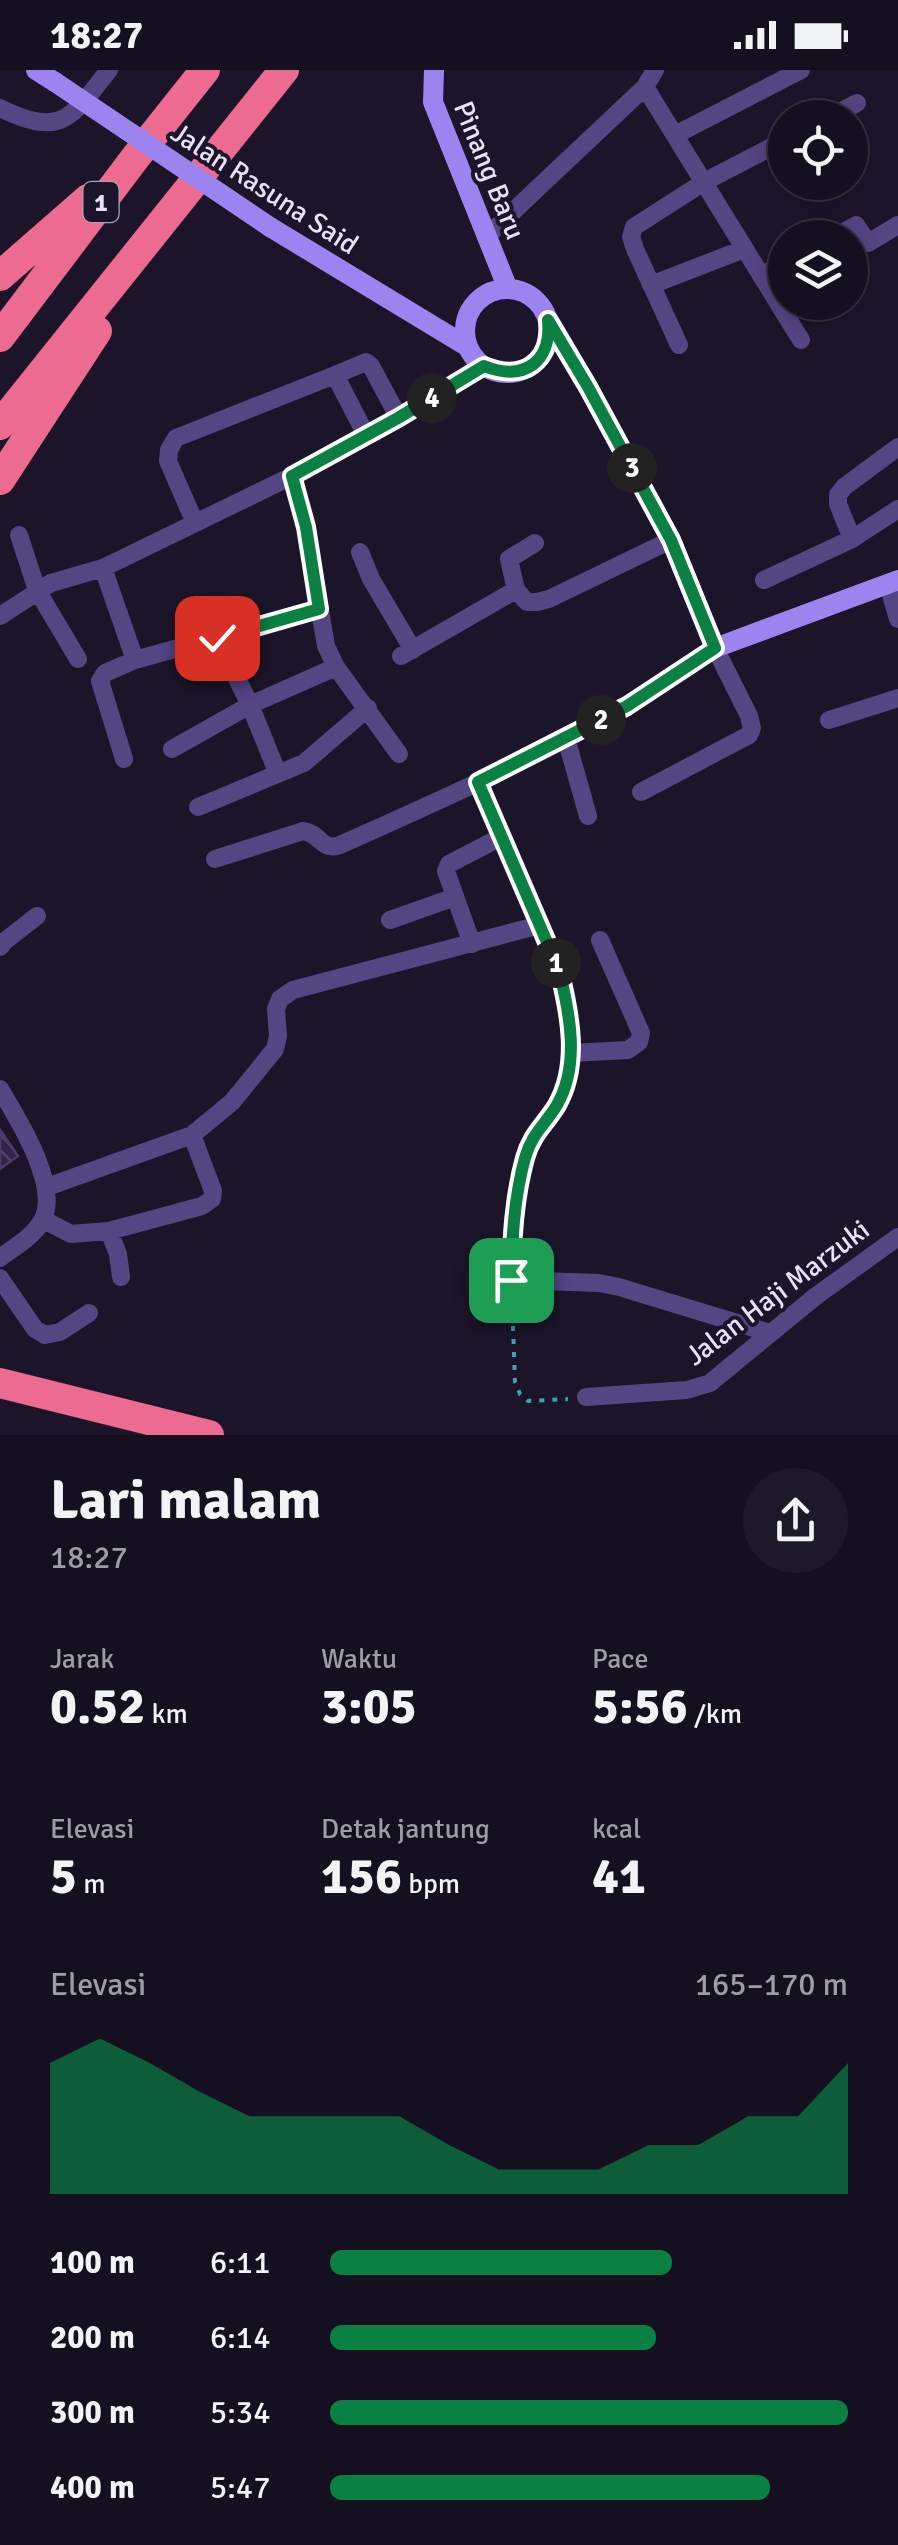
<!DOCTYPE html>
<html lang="id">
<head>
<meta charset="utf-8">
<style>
	:root { --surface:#151020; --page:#1e1929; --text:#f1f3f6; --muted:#9d9da5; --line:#34303e; --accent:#0b8043 }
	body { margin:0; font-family:Signika,sans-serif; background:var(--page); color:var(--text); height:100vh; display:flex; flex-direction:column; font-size:38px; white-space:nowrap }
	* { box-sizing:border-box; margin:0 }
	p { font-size:32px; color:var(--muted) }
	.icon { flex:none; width:55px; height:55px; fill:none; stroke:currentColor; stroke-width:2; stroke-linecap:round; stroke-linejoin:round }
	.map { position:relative; height:1365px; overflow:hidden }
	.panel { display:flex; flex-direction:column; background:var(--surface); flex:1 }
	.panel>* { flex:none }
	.fabs { position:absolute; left:768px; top:30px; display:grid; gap:20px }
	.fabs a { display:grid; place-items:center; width:100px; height:100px; border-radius:50%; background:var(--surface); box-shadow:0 5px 25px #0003,0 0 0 2px var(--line); font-size:50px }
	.pin { position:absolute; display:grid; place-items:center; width:85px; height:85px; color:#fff; margin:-42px; border-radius:20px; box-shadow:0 5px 15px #0006 }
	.km { position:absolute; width:50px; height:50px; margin:-25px; border-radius:50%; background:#222; color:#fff; font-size:28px; line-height:50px; text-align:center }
	.round { display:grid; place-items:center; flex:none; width:105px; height:105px; border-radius:52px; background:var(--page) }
	.overview { display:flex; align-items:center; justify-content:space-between; height:170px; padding:0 50px }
	h1 { font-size:55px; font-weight:800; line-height:75px }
	.stats { display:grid; grid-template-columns:repeat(3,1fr); gap:15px; height:170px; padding:10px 50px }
	.stats div { display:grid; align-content:center }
	.stats b { font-size:50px; font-weight:800 }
	.stats small { font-size:28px; font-weight:400 }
	.stats p { font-size:28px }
	.chart { height:280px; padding:20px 50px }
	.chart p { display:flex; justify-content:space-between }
	.chart svg { width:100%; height:180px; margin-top:10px; fill:var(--accent); opacity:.7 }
	ul { padding:0 50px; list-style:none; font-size:32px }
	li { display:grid; grid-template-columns:160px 120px 1fr; align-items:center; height:75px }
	li i { height:25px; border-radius:12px; background:var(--accent) }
	.status { display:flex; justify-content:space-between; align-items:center; height:70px; padding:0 50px; background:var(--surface); direction:ltr }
	.status svg { height:28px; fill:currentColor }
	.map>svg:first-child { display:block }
</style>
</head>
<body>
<div class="status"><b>18:27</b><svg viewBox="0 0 49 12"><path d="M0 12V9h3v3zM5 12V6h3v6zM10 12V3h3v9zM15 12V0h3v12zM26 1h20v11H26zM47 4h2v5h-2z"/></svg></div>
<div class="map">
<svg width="898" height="1365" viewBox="0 0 898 1365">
	<defs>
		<pattern id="building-back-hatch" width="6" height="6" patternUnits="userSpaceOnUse" patternTransform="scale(2.5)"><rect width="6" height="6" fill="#322349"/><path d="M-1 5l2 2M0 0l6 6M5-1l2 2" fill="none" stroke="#504364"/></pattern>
	</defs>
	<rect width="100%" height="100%" fill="#1c152a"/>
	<path fill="url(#building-back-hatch)" stroke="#4e3872" stroke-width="2.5" d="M0,1060L18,1086L0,1099Z"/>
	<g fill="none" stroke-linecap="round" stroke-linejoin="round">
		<path stroke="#40a1b0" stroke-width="4" stroke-dasharray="5 8" stroke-linecap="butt" d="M512,1230L515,1312L520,1324L528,1331L568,1329"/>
		<path stroke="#544583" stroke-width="18" d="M645,17L801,270
			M0,38C62,68 70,49 109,0
			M829,48L857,33
			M675,65L801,0
			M486,167L645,17L655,0
			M833,168L856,155L868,173L898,155
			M761,206L785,193
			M651,215L744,179
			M679,275L635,179L631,167L634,157L704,112L785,70
			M335,305L366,292L371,296L399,348
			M292,406L306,457L326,576L336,597L399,684
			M195,453L168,391L169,380L176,368L335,305L366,365
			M19,465L37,520L78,589
			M852,469L898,439
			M360,482L371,509L413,580
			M103,498L135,590
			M764,510L852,469L838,434V425L844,417L898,377
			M888,514L898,549
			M516,520L527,532H537L549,529L671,470
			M0,546L51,513L103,498L292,406L399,348L484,296
			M217,568L250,635L278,704
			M401,586L516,520L509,489L535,473
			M829,650L898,628
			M566,668L588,746
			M172,679L250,635L336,597
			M124,689L100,611L105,603L135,590L319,539
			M479,712L559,900C570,944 580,995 557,1035C545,1055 532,1063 526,1088C514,1128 512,1169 511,1210L599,1213L619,1217L770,1263
			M198,737L304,693L368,638
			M215,789L303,761C320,763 322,782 340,775C436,732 533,689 625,637C656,619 685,598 715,578L749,646L752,658L749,665L641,722
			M390,850L455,827
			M472,874L446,801L449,794L501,767
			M0,877L5,871L37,846
			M572,983L628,980L639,972L641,963L600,870
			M0,1019C18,1049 61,1117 42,1151C33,1167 13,1178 0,1188
			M47,1117L192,1065
			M44,1150L71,1164L109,1161L202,1136L212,1129L213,1121L192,1065L232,1032L275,979L278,966L276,939L280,929L293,920L540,855
			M109,1161L118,1184L121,1207
			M0,1208L35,1259L45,1265L60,1262L89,1243
			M586,1327L687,1320L710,1313L816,1226L898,1167"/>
		<path stroke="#9b84f0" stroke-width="20" d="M36,0L55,12
			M434,0L433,32L508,219
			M270,157L468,277
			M465 261a42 42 0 1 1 84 0a42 42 0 1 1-84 0Z
			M548,249L588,317L671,470L715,578L898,510"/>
		<path stroke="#ed6b90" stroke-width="30" d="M0,206L88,129
			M0,267L135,88L205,0
			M0,355L284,0
			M0,410L97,261
			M0,1313L209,1365"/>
		<path stroke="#9b84f0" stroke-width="20" d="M55,12L270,157"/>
	</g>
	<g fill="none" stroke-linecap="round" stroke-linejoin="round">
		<g stroke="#fff" stroke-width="20">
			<path id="route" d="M217,568L319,539L306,457L292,406L398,348L484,296C524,312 552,292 548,250L588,317L671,470L715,578L627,636L478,712L559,900C570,944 580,995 557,1035C545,1055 532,1063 525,1088C514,1128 512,1169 511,1210"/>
		</g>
		<use href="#route" stroke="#0b8043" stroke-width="12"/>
	</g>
	<g text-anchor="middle" stroke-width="8" stroke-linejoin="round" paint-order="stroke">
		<rect fill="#1c152a" stroke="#aca4bc" stroke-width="2.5" x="83.5" y="112" width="35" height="40" rx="8"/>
		<g font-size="25" font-weight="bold" fill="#e9e1fb">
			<text x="101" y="141">1</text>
		</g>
		<g font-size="28" fill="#e9e1fb" stroke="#1c152a">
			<text transform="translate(490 100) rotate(68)" y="10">Pinang Baru</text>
			<text transform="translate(265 118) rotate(33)" y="10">Jalan Rasuna Said</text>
			<text transform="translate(777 1222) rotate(-37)" y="10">Jalan Haji Marzuki</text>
		</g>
	</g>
</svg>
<div class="fabs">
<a><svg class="icon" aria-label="locate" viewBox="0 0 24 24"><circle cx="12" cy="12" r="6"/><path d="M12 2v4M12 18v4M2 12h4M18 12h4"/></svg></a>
<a><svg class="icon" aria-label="layers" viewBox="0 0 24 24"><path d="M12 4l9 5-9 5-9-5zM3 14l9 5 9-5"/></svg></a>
</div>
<div class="pin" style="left:511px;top:1210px;background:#1e9e55"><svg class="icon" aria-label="arrive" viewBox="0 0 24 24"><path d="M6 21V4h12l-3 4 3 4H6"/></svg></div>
<div class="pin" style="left:217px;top:568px;background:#d93025"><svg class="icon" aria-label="check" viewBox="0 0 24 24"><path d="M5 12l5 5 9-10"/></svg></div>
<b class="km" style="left:556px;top:893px">1</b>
<b class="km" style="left:601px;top:650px">2</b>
<b class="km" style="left:632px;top:398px">3</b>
<b class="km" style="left:432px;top:328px">4</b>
</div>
<section class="panel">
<div class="overview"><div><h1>Lari malam</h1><p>18:27</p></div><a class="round"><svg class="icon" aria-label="share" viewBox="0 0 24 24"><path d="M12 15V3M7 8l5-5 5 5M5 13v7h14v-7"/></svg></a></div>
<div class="stats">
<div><p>Jarak</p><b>0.52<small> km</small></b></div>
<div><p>Waktu</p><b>3:05</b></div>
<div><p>Pace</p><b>5:56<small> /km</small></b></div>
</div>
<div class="stats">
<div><p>Elevasi</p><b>5<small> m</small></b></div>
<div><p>Detak jantung</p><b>156<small> bpm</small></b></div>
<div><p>kcal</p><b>41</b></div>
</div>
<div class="chart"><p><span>Elevasi</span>165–170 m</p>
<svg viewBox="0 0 160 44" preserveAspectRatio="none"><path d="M0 44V12L10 6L20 12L30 19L40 25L50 25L60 25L70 25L80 32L90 38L100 38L110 38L120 32L130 32L140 25L150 25L160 12V44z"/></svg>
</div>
<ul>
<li><b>100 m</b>6:11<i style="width:66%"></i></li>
<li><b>200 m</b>6:14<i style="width:63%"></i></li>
<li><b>300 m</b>5:34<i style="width:100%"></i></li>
<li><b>400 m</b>5:47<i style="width:85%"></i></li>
</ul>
</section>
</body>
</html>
